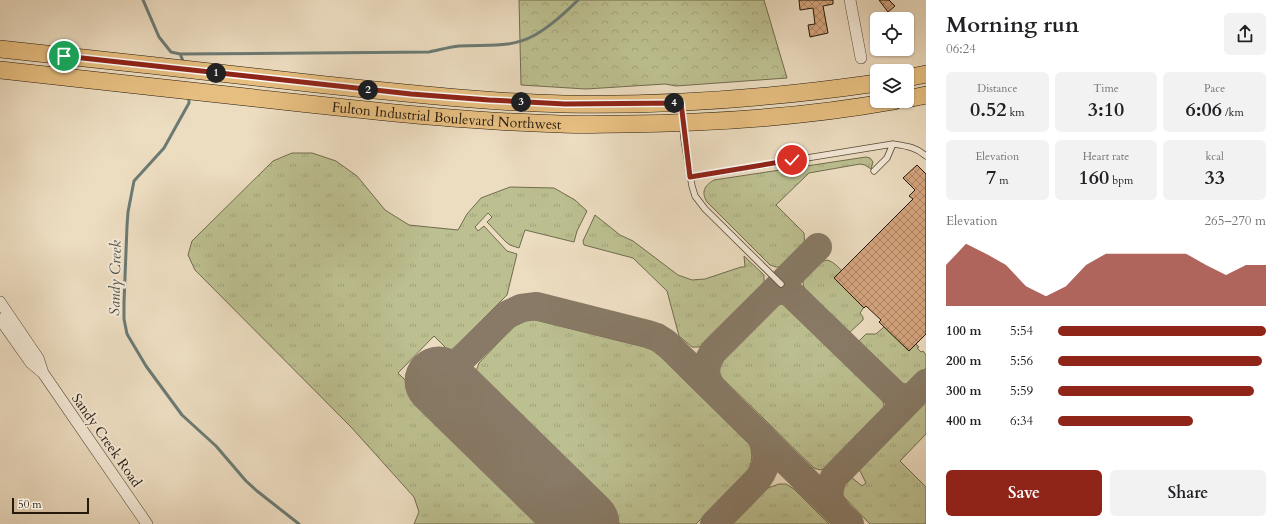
<!DOCTYPE html>
<html lang="en">
<head>
<meta charset="utf-8">
<style>
	:root { --surface:#fff; --page:#f2f2f2; --text:#202124; --muted:#757577; --accent:#8f2418 }
	body { margin:0; font-family:Cardo,serif; background:var(--page); color:var(--text); height:100vh; display:flex; flex-direction:column; font-size:15px; white-space:nowrap }
	* { box-sizing:border-box; margin:0 }
	p { font-size:13px; color:var(--muted) }
	.icon { flex:none; width:22px; height:22px; fill:none; stroke:currentColor; stroke-width:2; stroke-linecap:round; stroke-linejoin:round }
	.map { position:relative; flex:1; overflow:hidden }
	.drawer { display:flex; flex-direction:column; background:var(--surface); width:360px }
	.drawer>* { flex:none }
	.fabs { position:absolute; left:870px; top:12px; display:grid; gap:8px }
	.fabs a { display:grid; place-items:center; width:44px; height:44px; border-radius:6px; background:var(--surface); box-shadow:0 1px 3px #0004; font-size:20px }
	.scale { position:absolute; left:12px; bottom:10px; width:77px; box-sizing:border-box; padding-left:4px; border:2px solid #24190b; border-top:0; font-size:11px; line-height:14px; white-space:nowrap; color:#24190b; -webkit-text-stroke:3px #f3e8d6; paint-order:stroke }
	.pin { position:absolute; display:grid; place-items:center; width:34px; height:34px; color:#fff; margin:-17px; border:2px solid #fff; border-radius:50%; box-shadow:0 1px 4px #0007 }
	.km { position:absolute; width:20px; height:20px; margin:-10px; border-radius:50%; background:#222; color:#fff; font-size:11px; line-height:20px; text-align:center }
	.round { display:grid; place-items:center; flex:none; width:42px; height:42px; border-radius:6px; background:var(--page) }
	.summary { display:flex; align-items:center; justify-content:space-between; height:68px; padding:0 20px }
	h1 { font-size:22px; font-weight:700; line-height:30px }
	.metrics { display:grid; grid-template-columns:repeat(3,1fr); gap:6px; height:68px; padding:4px 20px }
	.metrics div { display:grid; align-content:center; border-radius:6px; background:var(--page); text-align:center }
	.metrics b { font-size:20px; font-weight:700 }
	.metrics small { font-size:11px; font-weight:400 }
	.metrics p { font-size:11px }
	.chart { height:112px; padding:8px 20px }
	.chart p { display:flex; justify-content:space-between }
	.chart svg { width:100%; height:72px; margin-top:4px; fill:var(--accent); opacity:.7 }
	.cta { display:flex; gap:8px; margin-top:auto; padding:8px 20px }
	.cta a { flex:1; height:46px; border-radius:6px; background:var(--accent); color:#fff; font-size:16px; font-weight:700; line-height:46px; text-align:center }
	.cta a+a { background:var(--page); color:var(--text) }
	ul { padding:0 20px; list-style:none; font-size:13px }
	li { display:grid; grid-template-columns:64px 48px 1fr; align-items:center; height:30px }
	li i { height:10px; border-radius:5px; background:var(--accent) }
	main { display:flex; flex:1; min-height:0 }
	.map>svg:first-child { display:block }
</style>
</head>
<body>
<main>
<div class="map">
<svg width="926" height="524" viewBox="0 0 926 524">
	<defs>
		<pattern id="grass-tufts" width="24" height="20" patternUnits="userSpaceOnUse"><rect width="24" height="20" fill="#bcbf90"/><path d="M3 7l-1-3M5 7V3M7 7l1-3M15 17l-1-3M17 17v-4M19 17l1-3" fill="none" stroke="#a1a47b"/></pattern>
		<pattern id="forest-crowns" width="20" height="18" patternUnits="userSpaceOnUse"><rect width="20" height="18" fill="#bcbf90"/><path d="M2 6a3 3 0 1 1 6 0M12 15a3 3 0 1 1 6 0" fill="none" stroke="#a1a47b"/></pattern>
		<pattern id="building-cross-hatch" width="8" height="8" patternUnits="userSpaceOnUse"><rect width="8" height="8" fill="#d4a47e"/><path d="M0 0l8 8M0 8l8-8" fill="none" stroke="#ac8565"/></pattern>
	</defs>
	<rect width="100%" height="100%" fill="#ecdcc0"/>
	<filter id="stains"><feTurbulence type="fractalNoise" baseFrequency=".005" numOctaves="4"/><feColorMatrix values="0 0 0 0 .2 0 0 0 0 .09 0 0 0 0 .02 0 0 0 .5 -.17"/></filter>
	<radialGradient id="worn" r=".72"><stop offset=".6" stop-color="#630" stop-opacity="0"/><stop offset="1" stop-color="#630" stop-opacity=".3"/></radialGradient>
	<path fill="url(#grass-tufts)" stroke="#706c4e" d="M292,153H312L336,161L357,176L385,210L409,225L458,230L467,214L481,198L510,187L554,188L575,200L587,211L577,231L574,242L525,230L519,248L510,245L506,242L487,222L492,217L488,213L475,227L478,231L484,226L507,251L517,254L507,295L450,352L434,336L398,373L552,524H414L419,512L414,497L351,427L195,270L188,255L192,241L273,161Z
		M866,157L870,158L873,162L871,169L865,165L860,164L809,173L776,205L804,233C804,236 805,240 804,242C803,247 787,263 783,266C778,268 775,267 770,265L707,202C701,192 704,186 714,180Z
		M595,215L620,235L633,241L678,275L692,280L705,279L741,267H745L744,256L764,275V284L705,345L699,347H692L679,336L667,291L633,258L584,245L583,241Z
		M827,260C843,264 856,294 864,307L860,313L863,317V320L849,333L806,291C804,288 803,285 803,282C804,274 820,261 827,260Z
		M782,304L789,307L881,398L884,404L883,411L826,468L820,470L814,468L720,376L718,369L721,361L775,306Z
		M528,320H535L644,347L652,350L661,357L750,445C753,455 752,462 748,472L696,524H620L478,383L476,376V371L479,363L513,327Z
		M884,327L909,351L916,344L919,347L917,348L921,352L923,351L926,355V368L910,383L905,384L901,383L897,381L858,342L866,334H876Z
		M926,401V434L900,461L926,487V524H870L842,495C839,487 845,482 851,477L862,486L866,483L859,469Z
		M779,484H786L794,489L829,524H730L765,489Z"/>
	<path fill="url(#forest-crowns)" stroke="#706c4e" d="M519,0H764L787,78L676,86L665,84L586,89L521,85Z"/>
	<g fill="none" stroke-linecap="round" stroke-linejoin="round">
		<path stroke="#6b7a73" stroke-width="3" d="M143,0L159,37L171,52L180,54L429,52C439,50 449,47 459,46C486,44 510,49 535,35C551,26 565,13 578,0
			M180,54L184,63
			M189,97V103L164,148L134,181L128,212L127,226L124,303V319L127,334L146,366L182,415L216,446L246,481L257,491L299,524"/>
		<path stroke="#887a66" stroke-width="28" d="M781,284L905,404
			M439,381L508,314L521,308L537,306L648,334L657,337L665,342L850,524
			M713,389C704,375 704,367 713,352L818,247
			M839,513C828,500 827,493 834,477L926,383
			M714,524L758,479C769,464 768,453 761,436"/>
		<path stroke="#887a66" stroke-width="69" d="M439,381L585,524"/>
	</g>
	<path fill="url(#building-cross-hatch)" stroke="#24190b" d="M799,0H833V4L823,6L828,33L810,37L808,25L815,24L813,8L800,10Z
		M879,0H889L895,6L888,12Z
		M917,165L926,174V334L909,351L879,322L881,320L866,306L864,308L834,278L913,199L909,196L915,190L903,178Z"/>
	<g fill="none" stroke-linecap="round" stroke-linejoin="round">
		<g stroke="#564a38" stroke-width="7">
			<path id="service" d="M681,105L684,140L692,186L695,196L705,209L781,284
				M874,171L887,158L893,144
				M690,177L893,144C906,146 916,147 926,156"/>
		</g>
		<g stroke="#564a38" stroke-width="12">
			<path id="minor" d="M850,0L861,58
				M0,302L38,358L43,373
				M0,319L31,363L43,373L147,524"/>
		</g>
		<g stroke="#24190b" stroke-width="18">
			<g id="primary">
				<path d="M0,49C109,60 217,73 326,85C405,93 484,102 564,104C669,106 773,98 877,83"/>
				<path id="s1" d="M0,70C103,81 206,93 309,104C393,113 477,122 561,124C582,125 603,124 624,124C715,123 805,117 894,101"/>
				<path d="M907,78L926,74"/>
				<path d="M907,99L926,95"/>
			</g>
		</g>
		<use href="#service" stroke="#f3e8d6" stroke-width="5.5"/>
		<use href="#minor" stroke="#f3e8d6" stroke-width="11"/>
		<use href="#primary" stroke="#e6be80" stroke-width="17"/>
	</g>
	<g fill="none" stroke-linecap="round" stroke-linejoin="round">
		<g stroke="#fff" stroke-width="8">
			<path id="route" d="M64,56L411,94L489,100L565,104L681,103L690,177L792,160"/>
		</g>
		<use href="#route" stroke="#8f2418" stroke-width="5"/>
	</g>
	<g text-anchor="middle" stroke-width="4" stroke-linejoin="round" paint-order="stroke">
		<g font-size="14" fill="#24190b" stroke="#f3e8d6">
			<text dy="5" stroke="none"><textPath href="#s1" startOffset="449">Fulton Industrial Boulevard Northwest</textPath></text>
			<text transform="translate(107 440) rotate(55)" y="5">Sandy Creek Road</text>
		</g>
		<g font-size="15" font-style="italic" fill="#4d5148" stroke="#f3e8d6">
			<text transform="translate(115 278) rotate(-89)" y="5">Sandy Creek</text>
		</g>
	</g>
	<rect width="100%" height="100%" filter="url(#stains)"/>
	<rect width="100%" height="100%" fill="url(#worn)"/>
</svg>
<div class="fabs">
<a><svg class="icon" aria-label="locate" viewBox="0 0 24 24"><circle cx="12" cy="12" r="6"/><path d="M12 2v4M12 18v4M2 12h4M18 12h4"/></svg></a>
<a><svg class="icon" aria-label="layers" viewBox="0 0 24 24"><path d="M12 4l9 5-9 5-9-5zM3 14l9 5 9-5"/></svg></a>
</div>
<div class="scale">50 m</div>
<div class="pin" style="left:64px;top:56px;background:#1e9e55"><svg class="icon" aria-label="arrive" viewBox="0 0 24 24"><path d="M6 21V4h12l-3 4 3 4H6"/></svg></div>
<div class="pin" style="left:792px;top:160px;background:#d93025"><svg class="icon" aria-label="check" viewBox="0 0 24 24"><path d="M5 12l5 5 9-10"/></svg></div>
<b class="km" style="left:216px;top:73px">1</b>
<b class="km" style="left:368px;top:90px">2</b>
<b class="km" style="left:521px;top:102px">3</b>
<b class="km" style="left:674px;top:103px">4</b>
</div>
<section class="drawer">
<div class="summary"><div><h1>Morning run</h1><p>06:24</p></div><a class="round"><svg class="icon" aria-label="share" viewBox="0 0 24 24"><path d="M12 15V3M7 8l5-5 5 5M5 13v7h14v-7"/></svg></a></div>
<div class="metrics">
<div><p>Distance</p><b>0.52<small> km</small></b></div>
<div><p>Time</p><b>3:10</b></div>
<div><p>Pace</p><b>6:06<small> /km</small></b></div>
</div>
<div class="metrics">
<div><p>Elevation</p><b>7<small> m</small></b></div>
<div><p>Heart rate</p><b>160<small> bpm</small></b></div>
<div><p>kcal</p><b>33</b></div>
</div>
<div class="chart"><p><span>Elevation</span>265–270 m</p>
<svg viewBox="0 0 160 44" preserveAspectRatio="none"><path d="M0 44V19L10 6L20 12L30 19L40 32L50 38L60 32L70 19L80 12L90 12L100 12L110 12L120 12L130 19L140 25L150 19L160 19V44z"/></svg>
</div>
<ul>
<li><b>100 m</b>5:54<i style="width:100%"></i></li>
<li><b>200 m</b>5:56<i style="width:98%"></i></li>
<li><b>300 m</b>5:59<i style="width:94%"></i></li>
<li><b>400 m</b>6:34<i style="width:65%"></i></li>
</ul>
<div class="cta"><a>Save</a><a>Share</a></div>
</section>
</main>
</body>
</html>
